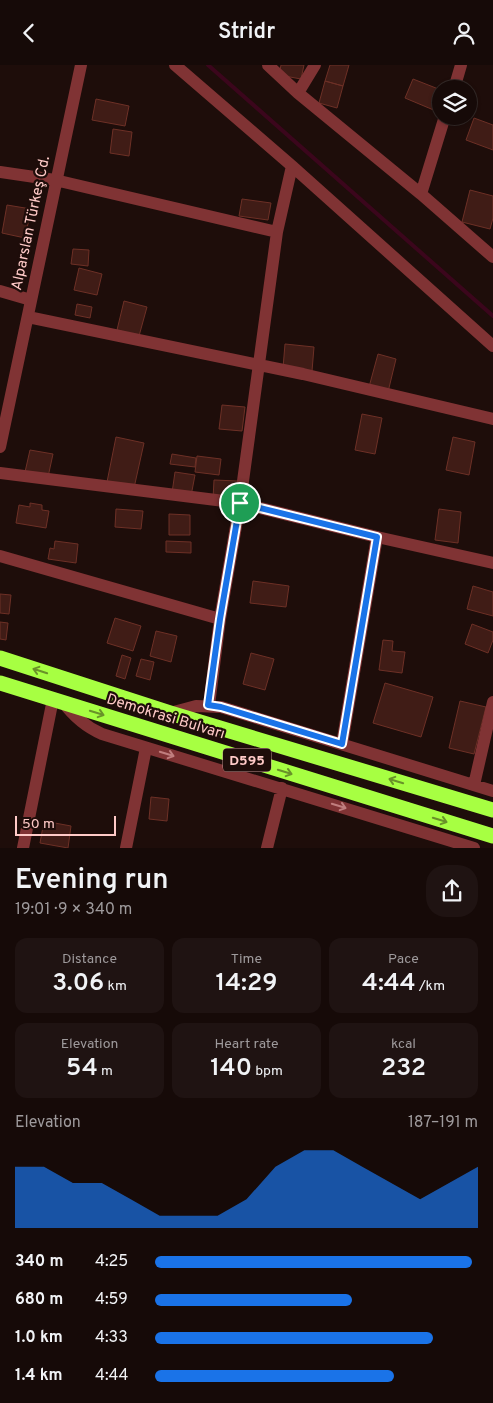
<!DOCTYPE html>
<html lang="en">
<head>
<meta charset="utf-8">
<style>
	:root { --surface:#160a08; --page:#1f1312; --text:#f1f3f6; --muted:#9e9a9c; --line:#352b29; --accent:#1a73e8 }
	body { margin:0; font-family:Overpass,sans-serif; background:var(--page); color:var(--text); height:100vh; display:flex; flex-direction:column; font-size:19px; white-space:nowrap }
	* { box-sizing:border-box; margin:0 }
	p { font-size:16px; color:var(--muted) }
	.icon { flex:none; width:28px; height:28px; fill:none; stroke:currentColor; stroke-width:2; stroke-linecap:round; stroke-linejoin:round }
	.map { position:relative; height:783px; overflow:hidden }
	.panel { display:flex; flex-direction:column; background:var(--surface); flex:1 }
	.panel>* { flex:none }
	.buttons { position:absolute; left:432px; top:15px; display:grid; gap:10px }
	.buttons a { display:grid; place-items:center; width:45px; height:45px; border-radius:50%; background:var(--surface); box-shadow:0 1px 4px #0004,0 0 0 1px var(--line); font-size:25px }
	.scale { position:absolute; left:15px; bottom:12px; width:101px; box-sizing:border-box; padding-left:5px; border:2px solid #ffcac7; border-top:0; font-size:14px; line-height:18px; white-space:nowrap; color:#ffcac7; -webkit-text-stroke:4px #1e0d0a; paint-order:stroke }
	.pin { position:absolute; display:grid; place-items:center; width:42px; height:42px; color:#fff; margin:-21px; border:2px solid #fff; border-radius:50%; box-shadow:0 1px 5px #0007 }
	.round { display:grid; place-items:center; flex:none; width:52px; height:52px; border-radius:20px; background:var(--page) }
	.overview { display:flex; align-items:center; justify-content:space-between; height:85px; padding:0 15px }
	h1 { font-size:28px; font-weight:600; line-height:38px }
	.figures { display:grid; grid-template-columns:repeat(3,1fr); gap:8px; height:85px; padding:5px 15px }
	.figures div { display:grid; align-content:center; border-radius:12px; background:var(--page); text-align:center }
	.figures b { font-size:25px; font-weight:600 }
	.figures small { font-size:14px; font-weight:400 }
	.figures p { font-size:14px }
	.chart { height:140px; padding:10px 15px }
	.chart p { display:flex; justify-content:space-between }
	.chart svg { width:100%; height:90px; margin-top:5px; fill:var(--accent); opacity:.7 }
	ul { padding:0 15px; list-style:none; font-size:16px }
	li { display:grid; grid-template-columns:80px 60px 1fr; align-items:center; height:38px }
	li i { height:12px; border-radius:6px; background:var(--accent) }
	header { display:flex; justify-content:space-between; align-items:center; height:65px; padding:0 15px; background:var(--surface); font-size:22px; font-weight:600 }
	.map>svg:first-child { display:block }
</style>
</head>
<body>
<header><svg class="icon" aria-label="back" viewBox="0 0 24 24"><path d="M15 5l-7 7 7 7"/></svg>Stridr<svg class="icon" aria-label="person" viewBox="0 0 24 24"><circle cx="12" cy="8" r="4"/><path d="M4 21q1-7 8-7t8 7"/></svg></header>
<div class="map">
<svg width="493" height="783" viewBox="0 0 493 783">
	<rect width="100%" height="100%" fill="#1e0d0a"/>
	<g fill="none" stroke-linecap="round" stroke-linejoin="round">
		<path stroke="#3b061c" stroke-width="4" d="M208,0L493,251"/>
	</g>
	<path fill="#401c16" stroke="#6d3026" d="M281,0H304L301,14L279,10Z
		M330,0H349L343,21L325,16Z
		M413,14L441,25V32L436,46L405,33Z
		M325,16L343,21L337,43L319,38Z
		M96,34L129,41L125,61L92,55Z
		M474,53L493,60V85L466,75Z
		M113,64L132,67L129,91L110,88Z
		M470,125L493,131V153L490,164L462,157Z
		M242,134L271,138L268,155L239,151Z
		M7,140L31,144L25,173L2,168Z
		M73,184L89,185L88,201L71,199Z
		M79,203L102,209L97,230L74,225Z
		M124,236L147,242L139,271L117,265Z
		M77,239L92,242L90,253L75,250Z
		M285,279L314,282L312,306L283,303Z
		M378,289L396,294L388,327L369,322Z
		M222,340L245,342L242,366L219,364Z
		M362,349L382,353L375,389L355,385Z
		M116,372L144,378L134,423L107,417Z
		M453,372L475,377L469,410L446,405Z
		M30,385L53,389L48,412L25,407Z
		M172,389L196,393L195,402L170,399Z
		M197,391L221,394L219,410L195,407Z
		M175,407L195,410L191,431L172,428Z
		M214,415L238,416L237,436L213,434Z
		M30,438L42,440V445L49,446L46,463L16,458L19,440L30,442Z
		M116,444L143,446L141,464L115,462Z
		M439,444L461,447L458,478L435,475Z
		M169,449L190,450V470H169Z
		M55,476L78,479L76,498L48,494L50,483L54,484Z
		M166,476L191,477V488L166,487Z
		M253,516L289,521L286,542L250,538Z
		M473,521L493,527V551L467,544Z
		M0,529L11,530L9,549L0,548Z
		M115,553L141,561L133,586L107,578Z
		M0,557L8,558L6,575L0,574Z
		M472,559L493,567V575L488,588L465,579Z
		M156,566L177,571L171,597L150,591Z
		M383,575L393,576L392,586L405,587L402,608L379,605Z
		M251,588L274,594L265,625L243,619Z
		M122,590L131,593L125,614L116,611Z
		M141,594L154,597L150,615L136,611Z
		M385,618L433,632L421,672L373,658Z
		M460,636L486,642L474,689L449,683Z
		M151,732L169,734L167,756L149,754Z
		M44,756L71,761L68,783L40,778Z"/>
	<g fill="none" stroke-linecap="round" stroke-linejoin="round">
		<path stroke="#803334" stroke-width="12" d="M175,0L292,101L493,281
			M268,0L298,28L421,129L493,192
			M454,24L461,0
			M298,28L315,0
			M0,107L55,115L277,167
			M421,129L445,51
			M0,226L31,235
			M28,252L303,309L493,354
			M0,382L81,0
			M0,408L240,438L377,472L493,498
			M0,491L220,554L240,438L277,167L292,101
			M63,637C74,652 86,662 102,669L474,783
			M209,640L220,554
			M170,648L196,641L221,642L493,726
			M342,679L377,472
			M474,720L493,637
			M23,783L53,634
			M126,783L146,683
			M267,783L282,723"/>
		<path stroke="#a7ff42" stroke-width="15" d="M0,593L170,648L493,745
			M0,618L493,771"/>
	</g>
	<defs><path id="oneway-shaft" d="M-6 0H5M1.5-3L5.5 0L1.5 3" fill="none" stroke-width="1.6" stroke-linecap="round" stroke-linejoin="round" transform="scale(1.25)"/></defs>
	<g stroke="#699229">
		<use href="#oneway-shaft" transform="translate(40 606) rotate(-162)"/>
		<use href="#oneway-shaft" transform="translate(97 648) rotate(17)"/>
		<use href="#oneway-shaft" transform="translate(285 707) rotate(17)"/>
		<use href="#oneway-shaft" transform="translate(396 716) rotate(-163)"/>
		<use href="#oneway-shaft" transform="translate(440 755) rotate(17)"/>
	</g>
	<g stroke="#c07e7e">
		<use href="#oneway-shaft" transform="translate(167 689) rotate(17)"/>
		<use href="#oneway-shaft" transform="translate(339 741) rotate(17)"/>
	</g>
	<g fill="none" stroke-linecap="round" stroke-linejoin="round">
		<g stroke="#fff" stroke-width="10">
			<path id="route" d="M240,438L377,472L342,679L221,642L208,640L220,554Z"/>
		</g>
		<use href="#route" stroke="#1a73e8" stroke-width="6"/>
	</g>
	<g text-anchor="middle" stroke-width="4.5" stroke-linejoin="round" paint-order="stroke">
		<rect fill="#1e0d0a" stroke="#bc918e" stroke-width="1" x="223" y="683.5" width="48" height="23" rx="4"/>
		<g font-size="14" font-weight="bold" fill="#ffcac7">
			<text x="247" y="700">D595</text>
		</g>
		<g font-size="15" fill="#ffcac7" stroke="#1e0d0a">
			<text transform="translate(30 158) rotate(-78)" y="5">Alparslan Türkeş Cd.</text>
			<text transform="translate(166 651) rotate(17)" y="5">Demokrasi Bulvarı</text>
		</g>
	</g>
</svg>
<div class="buttons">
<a><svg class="icon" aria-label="layers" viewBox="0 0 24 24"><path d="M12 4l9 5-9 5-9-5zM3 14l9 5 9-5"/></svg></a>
</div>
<div class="scale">50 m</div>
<div class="pin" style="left:240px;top:438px;background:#1e9e55"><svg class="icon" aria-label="arrive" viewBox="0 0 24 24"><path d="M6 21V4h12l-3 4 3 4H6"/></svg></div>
</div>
<section class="panel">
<div class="overview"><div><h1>Evening run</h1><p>19:01 · 9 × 340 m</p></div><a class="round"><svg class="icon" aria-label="share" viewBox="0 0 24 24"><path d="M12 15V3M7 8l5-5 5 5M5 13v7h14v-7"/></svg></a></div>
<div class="figures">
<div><p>Distance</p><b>3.06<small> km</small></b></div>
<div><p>Time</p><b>14:29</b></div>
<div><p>Pace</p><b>4:44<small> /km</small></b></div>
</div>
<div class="figures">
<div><p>Elevation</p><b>54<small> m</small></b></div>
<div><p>Heart rate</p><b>140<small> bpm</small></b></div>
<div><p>kcal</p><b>232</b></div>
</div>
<div class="chart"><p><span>Elevation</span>187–191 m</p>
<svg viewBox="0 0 160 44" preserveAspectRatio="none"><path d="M0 44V14L10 14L20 22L30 22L40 30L50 38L60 38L70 38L80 30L90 14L100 6L110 6L120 14L130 22L140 30L150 22L160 14V44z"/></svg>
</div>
<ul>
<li><b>340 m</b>4:25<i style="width:98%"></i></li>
<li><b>680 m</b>4:59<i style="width:61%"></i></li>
<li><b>1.0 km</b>4:33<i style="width:86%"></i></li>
<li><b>1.4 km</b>4:44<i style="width:74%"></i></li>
</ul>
</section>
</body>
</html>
